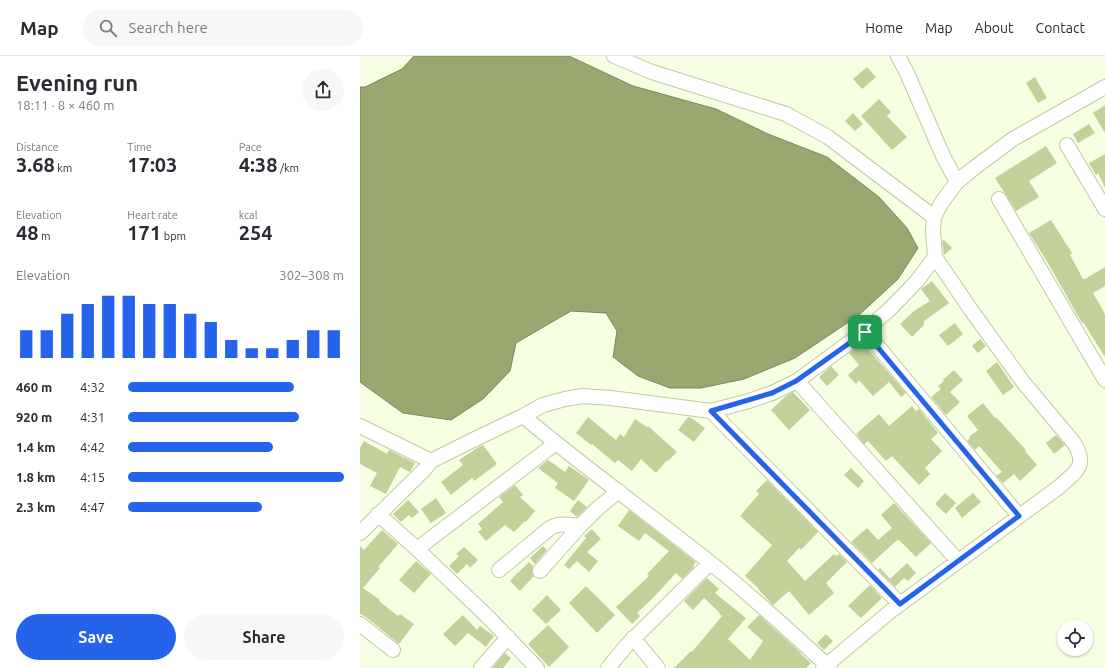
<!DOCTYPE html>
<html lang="en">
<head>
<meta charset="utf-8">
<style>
	:root { --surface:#fff; --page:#f7f7f7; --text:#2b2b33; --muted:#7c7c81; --line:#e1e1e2; --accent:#2563eb }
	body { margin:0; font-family:Ubuntu,sans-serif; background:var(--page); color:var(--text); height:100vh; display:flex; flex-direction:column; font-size:15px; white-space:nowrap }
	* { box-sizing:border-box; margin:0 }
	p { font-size:13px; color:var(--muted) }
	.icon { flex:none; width:22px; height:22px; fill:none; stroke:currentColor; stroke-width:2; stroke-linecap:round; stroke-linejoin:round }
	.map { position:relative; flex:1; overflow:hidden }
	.drawer { display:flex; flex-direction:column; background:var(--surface); width:360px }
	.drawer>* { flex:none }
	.tools { position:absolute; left:697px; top:564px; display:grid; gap:8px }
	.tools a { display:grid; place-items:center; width:36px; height:36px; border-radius:50%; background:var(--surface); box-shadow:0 1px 3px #0004; font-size:20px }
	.pin { position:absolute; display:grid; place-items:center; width:34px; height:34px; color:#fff; margin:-17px; border-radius:8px; box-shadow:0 2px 6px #0006 }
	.round { display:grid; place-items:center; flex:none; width:42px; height:42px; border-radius:21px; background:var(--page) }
	.headline { display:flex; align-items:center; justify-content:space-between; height:68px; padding:0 16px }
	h1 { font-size:22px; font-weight:700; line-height:30px }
	.metrics { display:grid; grid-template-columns:repeat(3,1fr); gap:6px; height:68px; padding:4px 16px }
	.metrics div { display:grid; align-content:center }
	.metrics b { font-size:20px; font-weight:700 }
	.metrics small { font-size:11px; font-weight:400 }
	.metrics p { font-size:11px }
	.chart { height:112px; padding:8px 16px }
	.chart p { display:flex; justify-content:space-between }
	.chart svg { width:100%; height:72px; margin-top:4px; stroke:var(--accent); stroke-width:6 }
	.primary-button { display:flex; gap:8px; margin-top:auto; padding:8px 16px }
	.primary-button a { flex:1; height:46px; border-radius:24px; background:var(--accent); color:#fff; font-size:16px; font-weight:700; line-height:46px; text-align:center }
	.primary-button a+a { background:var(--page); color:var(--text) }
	ul { padding:0 16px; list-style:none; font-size:13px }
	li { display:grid; grid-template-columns:64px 48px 1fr; align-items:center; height:30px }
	li i { height:10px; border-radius:5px; background:var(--accent) }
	header { display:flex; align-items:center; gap:24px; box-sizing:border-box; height:56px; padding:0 20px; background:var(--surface); border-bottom:1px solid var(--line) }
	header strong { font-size:19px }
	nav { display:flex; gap:22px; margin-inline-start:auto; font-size:14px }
	.search { width:280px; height:36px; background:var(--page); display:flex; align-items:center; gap:10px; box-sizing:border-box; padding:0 14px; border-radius:22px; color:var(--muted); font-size:15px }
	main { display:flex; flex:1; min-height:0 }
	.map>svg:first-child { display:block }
</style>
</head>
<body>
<header>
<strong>Map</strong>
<div class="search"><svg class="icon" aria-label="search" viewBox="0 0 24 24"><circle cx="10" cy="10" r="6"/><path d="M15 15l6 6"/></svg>Search here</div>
<nav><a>Home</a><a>Map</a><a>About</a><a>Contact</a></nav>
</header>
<main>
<section class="drawer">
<div class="headline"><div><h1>Evening run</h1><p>18:11 · 8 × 460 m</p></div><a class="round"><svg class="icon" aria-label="share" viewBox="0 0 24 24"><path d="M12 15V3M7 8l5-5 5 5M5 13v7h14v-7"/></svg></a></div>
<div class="metrics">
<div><p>Distance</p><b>3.68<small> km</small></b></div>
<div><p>Time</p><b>17:03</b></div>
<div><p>Pace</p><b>4:38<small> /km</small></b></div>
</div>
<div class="metrics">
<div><p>Elevation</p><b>48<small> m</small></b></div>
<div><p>Heart rate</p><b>171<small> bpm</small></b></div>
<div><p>kcal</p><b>254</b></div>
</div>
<div class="chart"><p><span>Elevation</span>302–308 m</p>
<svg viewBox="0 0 160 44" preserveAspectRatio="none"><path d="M5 44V27M15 44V27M25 44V17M35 44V11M45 44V6M55 44V6M65 44V11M75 44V11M85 44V17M95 44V22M105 44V33M115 44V38M125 44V38M135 44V33M145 44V27M155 44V27"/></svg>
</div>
<ul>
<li><b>460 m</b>4:32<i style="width:77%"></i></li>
<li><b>920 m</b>4:31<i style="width:79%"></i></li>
<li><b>1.4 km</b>4:42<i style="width:67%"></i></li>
<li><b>1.8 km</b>4:15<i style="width:100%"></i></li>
<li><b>2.3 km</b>4:47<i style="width:62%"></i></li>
</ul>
<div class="primary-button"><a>Save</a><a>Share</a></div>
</section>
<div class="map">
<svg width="745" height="612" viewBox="0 0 745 612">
	<rect width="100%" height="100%" fill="#f6ffe1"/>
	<path fill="#99a771" stroke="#7c875d" d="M54,0H209L273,30L356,53L408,78L467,101L519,141L547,172L558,192L538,223L499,259L435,302L384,323L341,332H310L278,320L253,301L257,275L246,257L211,255L156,287L150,315L123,343L91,364L43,357L0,326V31H5L42,13Z"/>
	<path fill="#c2d099" d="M507,11L516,21L502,33L493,23Z
		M675,21L687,42L678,47L666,27Z
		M519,43L531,56L527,60L547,81L532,94L501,60Z
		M745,49V77L733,57Z
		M493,57L503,68L495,75L485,65Z
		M729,68L735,77L718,87L713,78Z
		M686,90L697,107L669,125L679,141L656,155L635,122Z
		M745,98V132L738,117L736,119L729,107Z
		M691,164L712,197L710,199L723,223H725L745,211V230L733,237L745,258V301L723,266L722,267L688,207L669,177Z
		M584,184L592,192L584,199L582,185Z
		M572,225L589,247L564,265V269L552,281L540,268L554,255L570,245L561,233Z
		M595,267L603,278L588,290L579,279Z
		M620,283L626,290L618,297L612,290Z
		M503,287L546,337L541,341L529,326L513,340L499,324L496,328L488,319L499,309L489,297Z
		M637,306L654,331L643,339L626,315Z
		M471,310L479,319L467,330L459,321Z
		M594,314L603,324L590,336L600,346L586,359L571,341L581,333L578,330L584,325L583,324Z
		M433,336L450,354L429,374L411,354L426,340Z
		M623,347L635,362L636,361L666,394L665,395L677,409L660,425L654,418L643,427L636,420L642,416L619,390L615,394L607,385L610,382L609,381L618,374L607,360Z
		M552,350L556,355L559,353L578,377L571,383L582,395L565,412L570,418L559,429L532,400L526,405L508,385L504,388L496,378L519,358L529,370Z
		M228,361L256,384L260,378L264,381L275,363L287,371L288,370L317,396L308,405L307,404L296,417L281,403L272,415L258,404L255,407L232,388L231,389L216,377Z
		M328,361H330L345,372L334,386L318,374Z
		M696,379L705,389L694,398L686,387Z
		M4,385L27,398L29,394L55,407L50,416L40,411L26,438L10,430L17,417L0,408V392Z
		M123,389L137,408L114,425L112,422L91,439L81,426L103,409L99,404L117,392Z
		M188,404L205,416L209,410L229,424L214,445L195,432L198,427L178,412Z
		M491,412L504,425L498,432L484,419Z
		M407,424L458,476L441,494L439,492L427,505L445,525L474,498L476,500L479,498L487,506L466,527L474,537L449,559L429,535L413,549L398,533H399L385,520L412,489L380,460L399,438L396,435Z
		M155,429L163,439L160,441L175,455L166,466L165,465L154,476L145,469L126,485L118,476L122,473L118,468L143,446L139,441Z
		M585,437L596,447L586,458L575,448Z
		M613,437L621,446L602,462L595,452Z
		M76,442L86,457L71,467L61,453Z
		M48,444L59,456L52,462L49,459L41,466L33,458Z
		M218,444L227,451L217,461L210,455Z
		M534,447L571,487L556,501L539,484L538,485L537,484L512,507L491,486L507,472L518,484L532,472L521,459Z
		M269,454L336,506L333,510L334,511L322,523L316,517L293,542L277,557L280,560L272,568L256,551L289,520L287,518L309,495L285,477L279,485L258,470Z
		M232,473L241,483L227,496L238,505L229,516L217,505L209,513L204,509L226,482L224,480Z
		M22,474L38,488L18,511L20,512L3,532L20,544L19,545L38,560L40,558L54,568L39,588L6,561L0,558V490L4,494Z
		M183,490L187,494L175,508L170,502Z
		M104,491L118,504L110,512L107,508L97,518L89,510L99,500L96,498Z
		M56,505L71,518L54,537L39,524Z
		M169,506L173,510L172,514V517L174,520L160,535L150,525L158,516V517Z
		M547,507L556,517L548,525L544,522L535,531L518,514L520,512L530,523Z
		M347,522L359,533L355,537L386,562L368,583L390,604L403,585L387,571L399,559L441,597H440L451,607L446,612H314L331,595L332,596L362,560L359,558L360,557L344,542L333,554L324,545Z
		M510,529L522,542L501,562L488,550Z
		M226,530L255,559L237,577L209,547Z
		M187,539L201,554L186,568L172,554Z
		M103,559L117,574L120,570L134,580L126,591L108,577L95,590L83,578Z
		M188,569L209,591L189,611L168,588Z
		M466,578L473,585L464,594L457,587Z
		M145,597L151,602L143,612H132Z"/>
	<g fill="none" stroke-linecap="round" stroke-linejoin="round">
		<g stroke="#c0caa6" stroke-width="16">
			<path id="minor" d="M254,0L292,16L426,58L468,81L574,161
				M538,0L547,17L583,100L597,126L614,112L653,83L745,31
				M707,89L745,153
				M639,143L745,324
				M505,275L659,460
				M437,325L598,505
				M351,355L540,548
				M163,360C224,411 289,458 352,508C393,541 431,576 470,612
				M0,370L71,405
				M18,458L57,493L129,562L177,612
				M0,477L65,413L71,405L111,385L163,360L183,349L205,343L222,340L251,342L351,355L389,345L412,337L437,325L505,275L531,252L557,225L575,201
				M57,493L196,387
				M139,514L190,472C200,466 208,469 220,470
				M180,515L220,470L238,452L259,435
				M0,568L33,594
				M273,582L298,612
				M121,612L148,581
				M248,612L267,589L350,507
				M463,612L532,554L699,431C705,425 720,415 720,406C721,400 717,392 714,387L663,326L611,254L575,201L573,175L574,161L582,146L597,126"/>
		</g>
		<use href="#minor" stroke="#fff" stroke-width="14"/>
	</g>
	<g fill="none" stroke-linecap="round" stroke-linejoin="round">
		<g stroke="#fff" stroke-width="8">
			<path id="route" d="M505,276L659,460L540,548L351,355L412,337L436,325Z"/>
		</g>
		<use href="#route" stroke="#2563eb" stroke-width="5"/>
	</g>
</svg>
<div class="tools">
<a><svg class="icon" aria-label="locate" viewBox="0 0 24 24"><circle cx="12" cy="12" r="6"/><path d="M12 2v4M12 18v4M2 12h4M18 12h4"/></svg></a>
</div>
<div class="pin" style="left:505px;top:276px;background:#1e9e55"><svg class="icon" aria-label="arrive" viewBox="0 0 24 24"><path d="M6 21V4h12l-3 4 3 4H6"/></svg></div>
</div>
</main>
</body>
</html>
